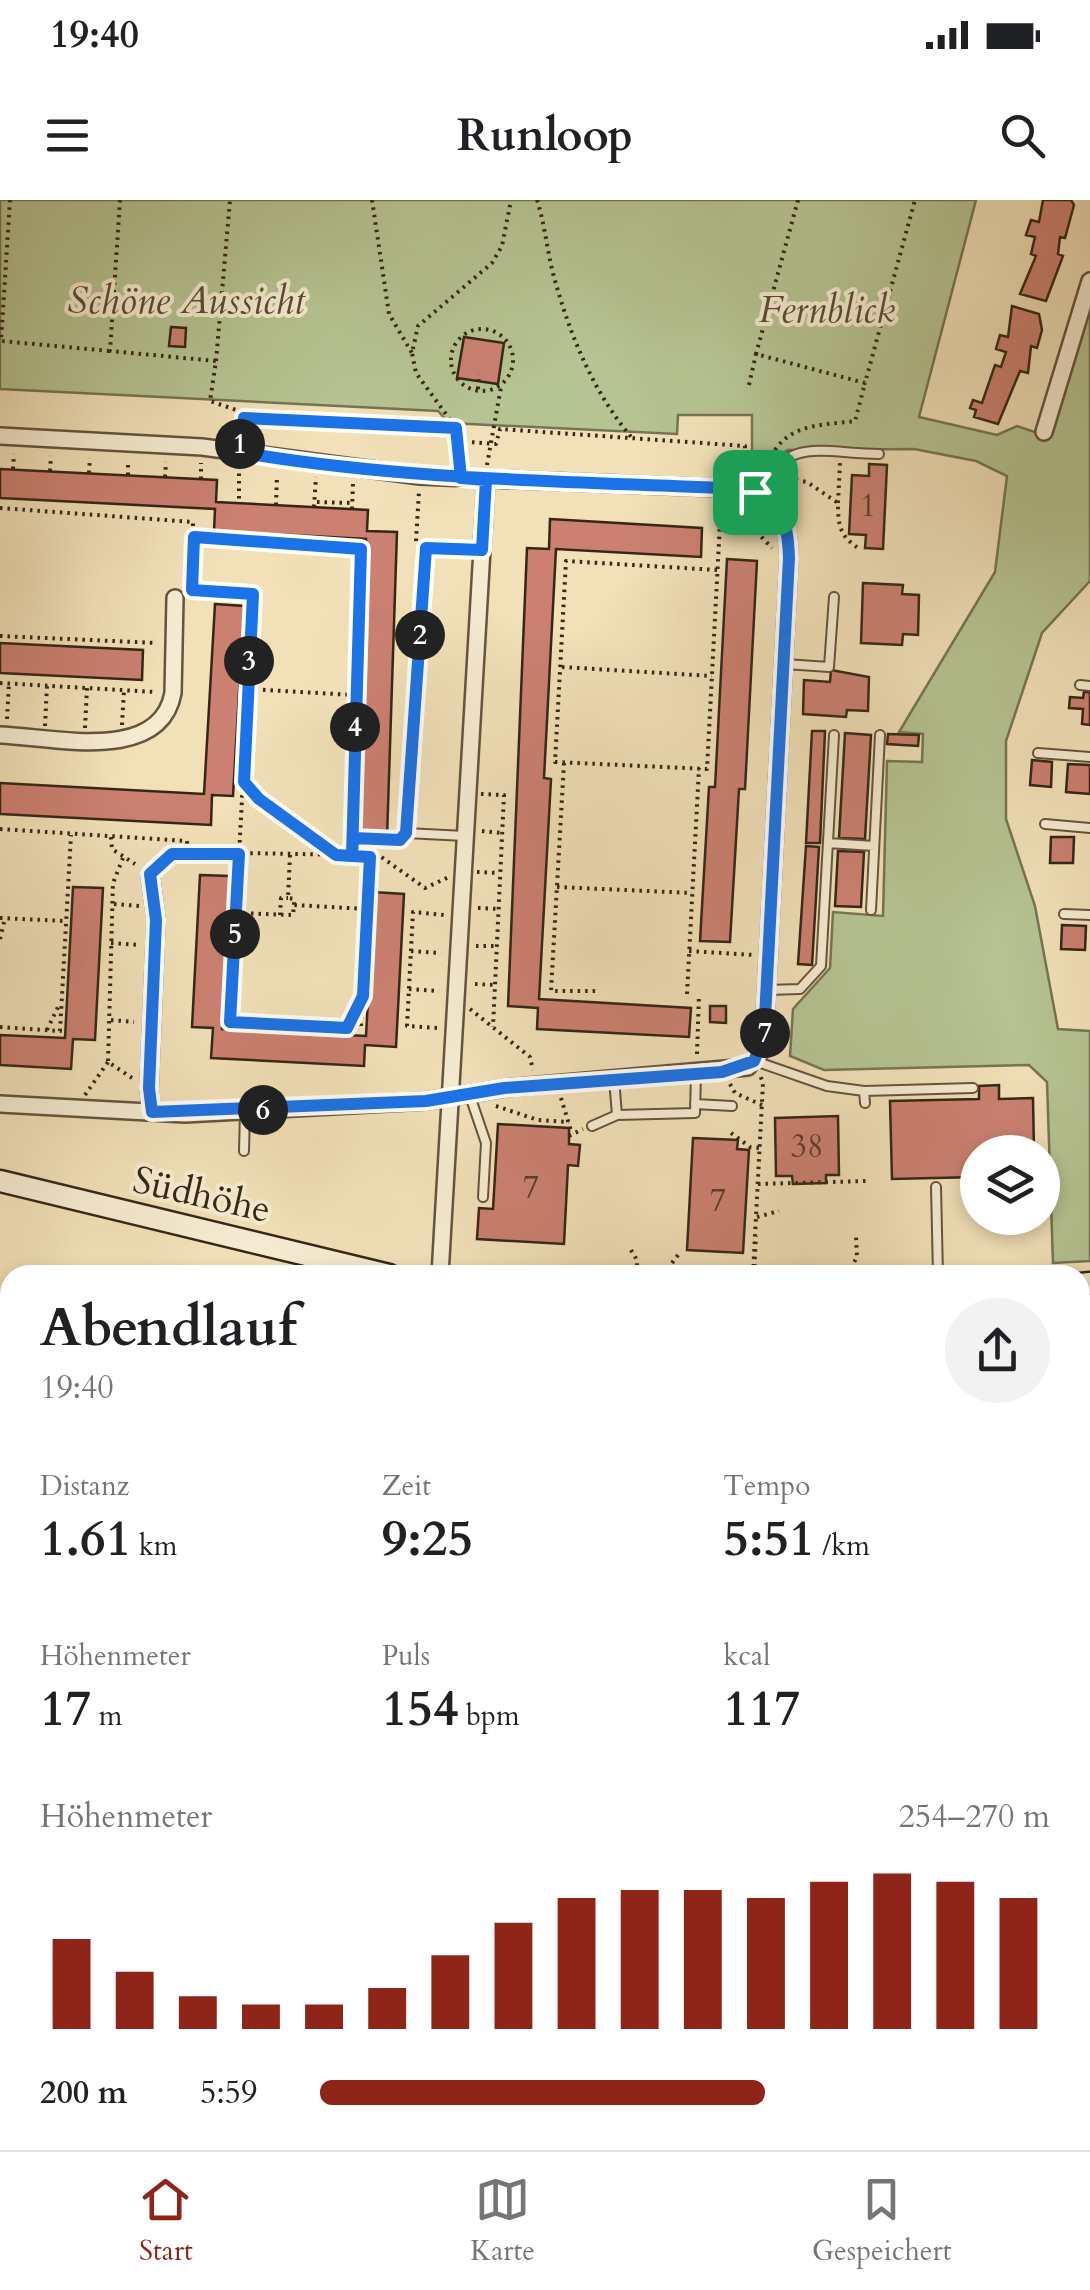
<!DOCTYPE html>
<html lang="de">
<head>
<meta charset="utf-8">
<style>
	:root { --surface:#fff; --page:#f2f2f2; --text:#202124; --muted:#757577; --line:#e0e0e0; --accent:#8f2418 }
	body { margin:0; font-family:Cardo,serif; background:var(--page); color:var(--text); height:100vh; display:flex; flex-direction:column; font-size:38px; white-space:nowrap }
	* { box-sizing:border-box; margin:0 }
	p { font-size:32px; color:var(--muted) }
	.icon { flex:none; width:55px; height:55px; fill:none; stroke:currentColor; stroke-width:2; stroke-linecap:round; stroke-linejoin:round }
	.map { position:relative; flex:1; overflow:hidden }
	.side { position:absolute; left:0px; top:1065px; width:1090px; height:885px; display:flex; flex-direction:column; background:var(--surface); border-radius:30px 30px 0 0; box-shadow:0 5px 15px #0003 }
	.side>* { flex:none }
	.tools { position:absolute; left:960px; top:935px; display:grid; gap:20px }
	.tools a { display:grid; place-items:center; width:100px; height:100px; border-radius:50%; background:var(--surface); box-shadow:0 5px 15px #0003; font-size:50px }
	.pin { position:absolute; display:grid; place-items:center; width:85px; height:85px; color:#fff; margin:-42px; border-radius:20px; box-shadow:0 5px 15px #0006 }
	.km { position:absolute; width:50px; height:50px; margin:-25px; border-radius:50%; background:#222; color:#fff; font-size:28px; line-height:50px; text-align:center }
	.round { display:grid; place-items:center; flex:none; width:105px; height:105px; border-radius:52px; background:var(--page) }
	.headline { display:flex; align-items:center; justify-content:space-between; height:170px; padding:0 40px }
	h1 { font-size:55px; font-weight:800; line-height:75px }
	.metrics { display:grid; grid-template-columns:repeat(3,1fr); gap:15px; height:170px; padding:10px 40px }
	.metrics div { display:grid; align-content:center }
	.metrics b { font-size:50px; font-weight:800 }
	.metrics small { font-size:28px; font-weight:400 }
	.metrics p { font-size:28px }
	.chart { height:280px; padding:20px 40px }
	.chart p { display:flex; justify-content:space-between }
	.chart svg { width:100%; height:180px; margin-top:10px; stroke:var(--accent); stroke-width:6 }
	ul { padding:0 40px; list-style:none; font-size:32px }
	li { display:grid; grid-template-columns:160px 120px 1fr; align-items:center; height:75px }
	li i { height:25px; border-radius:12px; background:var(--accent) }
	.status { display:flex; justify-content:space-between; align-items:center; height:70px; padding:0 50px; background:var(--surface); direction:ltr }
	.status svg { height:28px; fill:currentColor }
	header { display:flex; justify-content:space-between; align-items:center; height:130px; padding:0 40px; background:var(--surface); font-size:45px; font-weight:800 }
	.tab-bar { display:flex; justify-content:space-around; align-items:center; height:140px; border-top:2px solid var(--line); background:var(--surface); font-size:28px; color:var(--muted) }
	.tab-bar a { display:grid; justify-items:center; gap:5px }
	.tab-bar .on { color:var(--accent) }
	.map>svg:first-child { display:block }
</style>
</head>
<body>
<div class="status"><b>19:40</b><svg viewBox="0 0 49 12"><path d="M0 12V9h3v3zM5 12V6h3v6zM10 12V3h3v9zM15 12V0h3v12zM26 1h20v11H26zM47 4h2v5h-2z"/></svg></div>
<header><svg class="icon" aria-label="menu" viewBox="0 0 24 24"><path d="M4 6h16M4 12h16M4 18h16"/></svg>Runloop<svg class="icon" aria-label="search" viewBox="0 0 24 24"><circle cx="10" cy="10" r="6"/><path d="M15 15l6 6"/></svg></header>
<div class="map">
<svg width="1090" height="1950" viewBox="0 0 1090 1950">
	<rect width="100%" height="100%" fill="#f1e0b8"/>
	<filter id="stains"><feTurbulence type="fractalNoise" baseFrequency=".002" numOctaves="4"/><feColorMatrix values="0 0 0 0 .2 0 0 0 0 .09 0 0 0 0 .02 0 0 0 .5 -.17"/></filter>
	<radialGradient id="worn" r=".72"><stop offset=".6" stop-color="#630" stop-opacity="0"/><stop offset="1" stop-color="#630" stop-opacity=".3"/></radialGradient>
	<path fill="#b6c392" stroke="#767454" stroke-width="2.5" d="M0,0H976L919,217L997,235L1017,226L1046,236L1090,88V381L1042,433L1006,541V619L1035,706L1058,829L1090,831V1061L1053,1063L1047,882L1029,865L824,870L790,856L793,809L830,768L833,712L883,716L887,561L922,562L923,534L899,532L995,372L1007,276L976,261L914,249L788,250L752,272V215H678L677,234L449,223L438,211L0,189Z
		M18,1940H557L561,1950H14Z
		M588,1940L817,1944L818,1950H572Z"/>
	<path fill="#cb8071" stroke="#362616" stroke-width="2.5" d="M1043,0H1071L1074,5L1065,38L1060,37L1058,54L1063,56L1046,101L1020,94L1036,56L1031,54L1035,37L1026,35L1031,20L1039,22Z
		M1012,106L1039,114L1042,130L1037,148L1031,146L1028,173L1020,171L998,224L974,217L976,210L970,208L973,200L982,203L995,165L1001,167L1006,152L996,149L1000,135L1008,137Z
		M171,127L186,128L185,147L169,146Z
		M464,137L504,143L498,184L457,178Z
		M869,264L887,265L883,349L865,348L866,335L849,334L852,275L869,276Z
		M0,269L217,280L216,302L368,310L367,331L397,332L387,638L358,637L366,339L214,331L215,309L0,298Z
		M550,319L702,328L701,357L556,349L544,578L551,579L539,799L691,808L689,837L537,829L538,808L508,806L527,348L549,349Z
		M727,359L757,361L745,589H739L730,742L700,741L709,587H715Z
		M863,383L903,385L902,394L919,395L918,435L903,434L902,445L861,443Z
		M215,404L244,406L233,596L212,595L211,625L0,614V583L204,594Z
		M0,443L143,450L142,480L0,473Z
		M831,470L869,477L868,511L847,510L846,517L803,514L804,480L830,482Z
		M1084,492H1090V525L1082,524L1083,509L1069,508L1070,497L1083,498Z
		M812,531H825L820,643H806Z
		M845,533L871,535L865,639L839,638Z
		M888,534L919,535L918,546L887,544Z
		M1032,560L1052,562L1051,587L1030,585Z
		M1068,564L1090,565V594L1066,592Z
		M1051,637H1074L1073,663H1050Z
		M806,646L819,647L812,765L798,764Z
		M838,651L864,652L861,707L835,706Z
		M200,675L230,676L222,829L366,836L374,692L404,694L396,847L365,845L364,866L211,858L213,828L192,827Z
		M73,687L103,688L95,840L73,839L71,869L0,865V835L65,838Z
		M1062,725L1086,726L1085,750L1061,749Z
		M710,806H726V823L710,822Z
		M999,885V899L1033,898L1034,952H978V977L892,979L890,901L979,899V886Z
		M838,916L839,975H826V983L793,984L792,976H776L775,918Z
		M498,924L569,928V944L580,945L578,966L568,965L564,1044L477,1039L479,1008L493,1009Z
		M693,938L738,940L737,949L749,950L743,1053L687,1050Z
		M1080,1123H1090V1153H1080Z
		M1090,1294V1321L1080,1322V1295Z
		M0,1834L10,1842V1860L3,1868Z"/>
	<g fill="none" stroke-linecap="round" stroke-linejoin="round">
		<g stroke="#65543e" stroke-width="12">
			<path id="lane" d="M755,292C789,236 820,253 879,254
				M785,464L829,467L834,397
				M1080,485L1090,486
				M1038,553L1090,557
				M1045,624L1090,628
				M465,636L406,633L426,348L481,350
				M828,643L874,646
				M871,710L880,535
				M1064,714L1090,715
				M767,790L800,789L821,766L834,535
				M755,861L827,886L864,891L865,903
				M614,879L617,915
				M864,891L973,888
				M469,893L486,943L483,997
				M695,904L732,906
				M592,926L617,915L695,913L696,873
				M244,951L245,911
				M936,987L938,1075"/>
		</g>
		<g stroke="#65543e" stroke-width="20">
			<path id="street" d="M1044,232L1090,81
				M0,236L202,247L420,276L743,289C781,299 788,321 789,358L764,837L761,851L748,867L505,888L426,901L185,914L0,904
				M0,535C54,537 160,564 173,493L175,398
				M150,674L156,720L149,889L152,912
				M440,1075L486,280
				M1080,1271L1090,1270
				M1080,1439L1090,1438
				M1080,1612L1090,1611
				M0,1709H10
				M1080,1809H1090
				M1067,1940L1090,1947
				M4,1950L10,1935"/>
		</g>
		<g stroke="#362616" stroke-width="25">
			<path id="secondary" d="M0,981L389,1075
				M1080,1084L1090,1083"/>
		</g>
		<path stroke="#362616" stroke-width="4" stroke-dasharray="2.5 5" stroke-linecap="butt" d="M10,0L1,141L110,151
			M120,0L110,151L216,161L210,201L245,213L244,218
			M372,0L389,114L412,153
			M537,0C545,25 547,51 554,77C570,135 593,192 632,238
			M798,0L756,154L865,183L915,0
			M451 160a31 31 0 1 1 62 0a31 31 0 1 1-62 0Z
			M216,161L230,0
			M749,185L756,154
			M478,189L479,174
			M241,236L244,218L456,228
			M457,241L496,244L500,229L745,246L744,275
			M775,250C793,223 826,225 855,221L865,183
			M458,263L456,228L416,173L412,153L418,126L492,63L502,46L511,0
			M487,265L501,187
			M239,266V303
			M13,269L14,254
			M50,271L51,256
			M89,273L90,258
			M128,275V260
			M165,277L166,262
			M781,277L807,282L838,303C838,326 840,337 860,349
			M201,279V263
			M317,302L352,303
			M838,303L840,263
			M276,305L277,275
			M314,307L316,277
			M0,308L193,322L192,388
			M352,309L353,283
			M751,310L754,329L772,348
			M416,341L419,291
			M717,370L566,361L555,562L707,569L721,304
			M192,390L253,394L230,823L347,828L363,796
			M0,436L157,443
			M562,467L712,476
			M0,483L155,492
			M248,489L353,495
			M7,519L9,483
			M122,525L124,490
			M45,526L47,485
			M85,528L87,488
			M564,563L551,791H599
			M246,584L259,599L336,655
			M481,594L504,595L493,827
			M0,629L187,641L188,652
			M482,631L502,633
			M111,637L112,649L135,664
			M353,638L398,640
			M290,655L288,698L294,699V705
			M352,655L380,656L425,688L449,677
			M123,658L113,683L108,862L132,878
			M163,662L172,655L188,652L352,655L361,349L194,337
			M477,672L498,673
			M557,687L692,693
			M114,704L140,706
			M478,708L499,709
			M236,713L293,715L294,705L366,709
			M280,715L281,698H288
			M0,718L65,721
			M0,739L5,718
			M111,743L141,745
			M476,746H497
			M411,751L441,753
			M689,751L754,755
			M475,784L495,785
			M409,789L439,791
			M687,794L699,568
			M470,809L530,857L533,870
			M111,820L134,822
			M361,826L370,657
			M0,827L60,831L71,635
			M437,828L407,826L413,712L445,715
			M47,830L60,803
			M697,854L699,794
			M730,884L735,893L762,905
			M85,895L108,862
			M561,898L572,934
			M496,906L538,920L569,922
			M731,933L750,947L760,948
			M569,936L583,929
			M758,984L867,981
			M757,1017L779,1011
			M631,1050L637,1060V1075
			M753,1074L763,883L760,875
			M754,1074L756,1036
			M663,1075L678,1055
			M847,1075L857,1057L856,1036
			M101,1940V1950
			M144,1940L149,1950
			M149,1940L158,1950
			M978,1940L981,1950"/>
		<use href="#lane" stroke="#f6ebd1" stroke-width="8"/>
		<use href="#street" stroke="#f6ebd1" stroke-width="15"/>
		<use href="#secondary" stroke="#f6ebd1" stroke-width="20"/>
	</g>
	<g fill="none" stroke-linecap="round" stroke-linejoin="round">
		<g stroke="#fff" stroke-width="20">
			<path id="route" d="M755,292L743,289C574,281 406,281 238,252L244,218L456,228L461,278L486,280L482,350L426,348L406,633L400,640L353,638L352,656L336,655L259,599L244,582L253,394L192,390L194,337L361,349L352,656L370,657L363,796L347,828L230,822L239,654H172L150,674L156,720L149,888L152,912L426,901L504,888L722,872L754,861L764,837L789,358C788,329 785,303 755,292"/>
		</g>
		<use href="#route" stroke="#1a73e8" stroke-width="12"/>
	</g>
	<g text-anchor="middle" stroke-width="8" stroke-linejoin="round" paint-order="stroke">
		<g font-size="32" fill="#5b3c2d">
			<text x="868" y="316">1</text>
			<text x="807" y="957">38</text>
			<text x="531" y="998">7</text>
			<text x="718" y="1011">7</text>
		</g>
		<g font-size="38" font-style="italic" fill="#564d35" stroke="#f6ebd1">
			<text x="186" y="113">Schöne Aussicht</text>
			<text x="827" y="122">Fernblick</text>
		</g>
		<g font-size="38" fill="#362616" stroke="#f6ebd1">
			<text transform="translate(202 994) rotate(13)" y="13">Südhöhe</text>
		</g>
	</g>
	<rect width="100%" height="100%" filter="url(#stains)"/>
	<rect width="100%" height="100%" fill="url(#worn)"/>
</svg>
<div class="tools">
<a><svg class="icon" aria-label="layers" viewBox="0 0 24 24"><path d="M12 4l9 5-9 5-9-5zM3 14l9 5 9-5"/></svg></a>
</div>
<div class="pin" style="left:755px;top:292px;background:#1e9e55"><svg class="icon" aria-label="arrive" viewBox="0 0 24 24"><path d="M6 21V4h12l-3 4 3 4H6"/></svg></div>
<b class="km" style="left:240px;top:244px">1</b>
<b class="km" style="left:420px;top:435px">2</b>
<b class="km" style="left:249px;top:461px">3</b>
<b class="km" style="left:355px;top:527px">4</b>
<b class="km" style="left:235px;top:734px">5</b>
<b class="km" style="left:263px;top:910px">6</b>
<b class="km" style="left:765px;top:833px">7</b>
<section class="side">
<div class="headline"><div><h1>Abendlauf</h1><p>19:40</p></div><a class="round"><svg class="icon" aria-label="share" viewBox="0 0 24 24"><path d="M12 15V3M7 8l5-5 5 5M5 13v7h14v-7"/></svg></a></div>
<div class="metrics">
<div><p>Distanz</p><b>1.61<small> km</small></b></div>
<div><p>Zeit</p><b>9:25</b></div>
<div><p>Tempo</p><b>5:51<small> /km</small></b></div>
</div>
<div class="metrics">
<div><p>Höhenmeter</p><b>17<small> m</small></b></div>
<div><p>Puls</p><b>154<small> bpm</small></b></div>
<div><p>kcal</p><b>117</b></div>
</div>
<div class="chart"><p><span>Höhenmeter</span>254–270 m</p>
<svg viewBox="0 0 160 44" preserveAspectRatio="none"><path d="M5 44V22M15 44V30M25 44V36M35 44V38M45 44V38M55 44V34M65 44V26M75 44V18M85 44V12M95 44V10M105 44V10M115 44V12M125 44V8M135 44V6M145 44V8M155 44V12"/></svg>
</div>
<ul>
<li><b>200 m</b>5:59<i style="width:61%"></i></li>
</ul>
</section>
</div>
<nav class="tab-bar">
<a class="on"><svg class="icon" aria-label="home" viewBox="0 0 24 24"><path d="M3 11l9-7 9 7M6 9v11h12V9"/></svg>Start</a>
<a><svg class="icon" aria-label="map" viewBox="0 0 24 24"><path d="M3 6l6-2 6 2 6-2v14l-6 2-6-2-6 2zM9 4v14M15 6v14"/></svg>Karte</a>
<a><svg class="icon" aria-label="saved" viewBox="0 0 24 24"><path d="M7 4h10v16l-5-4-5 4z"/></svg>Gespeichert</a>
</nav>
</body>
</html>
